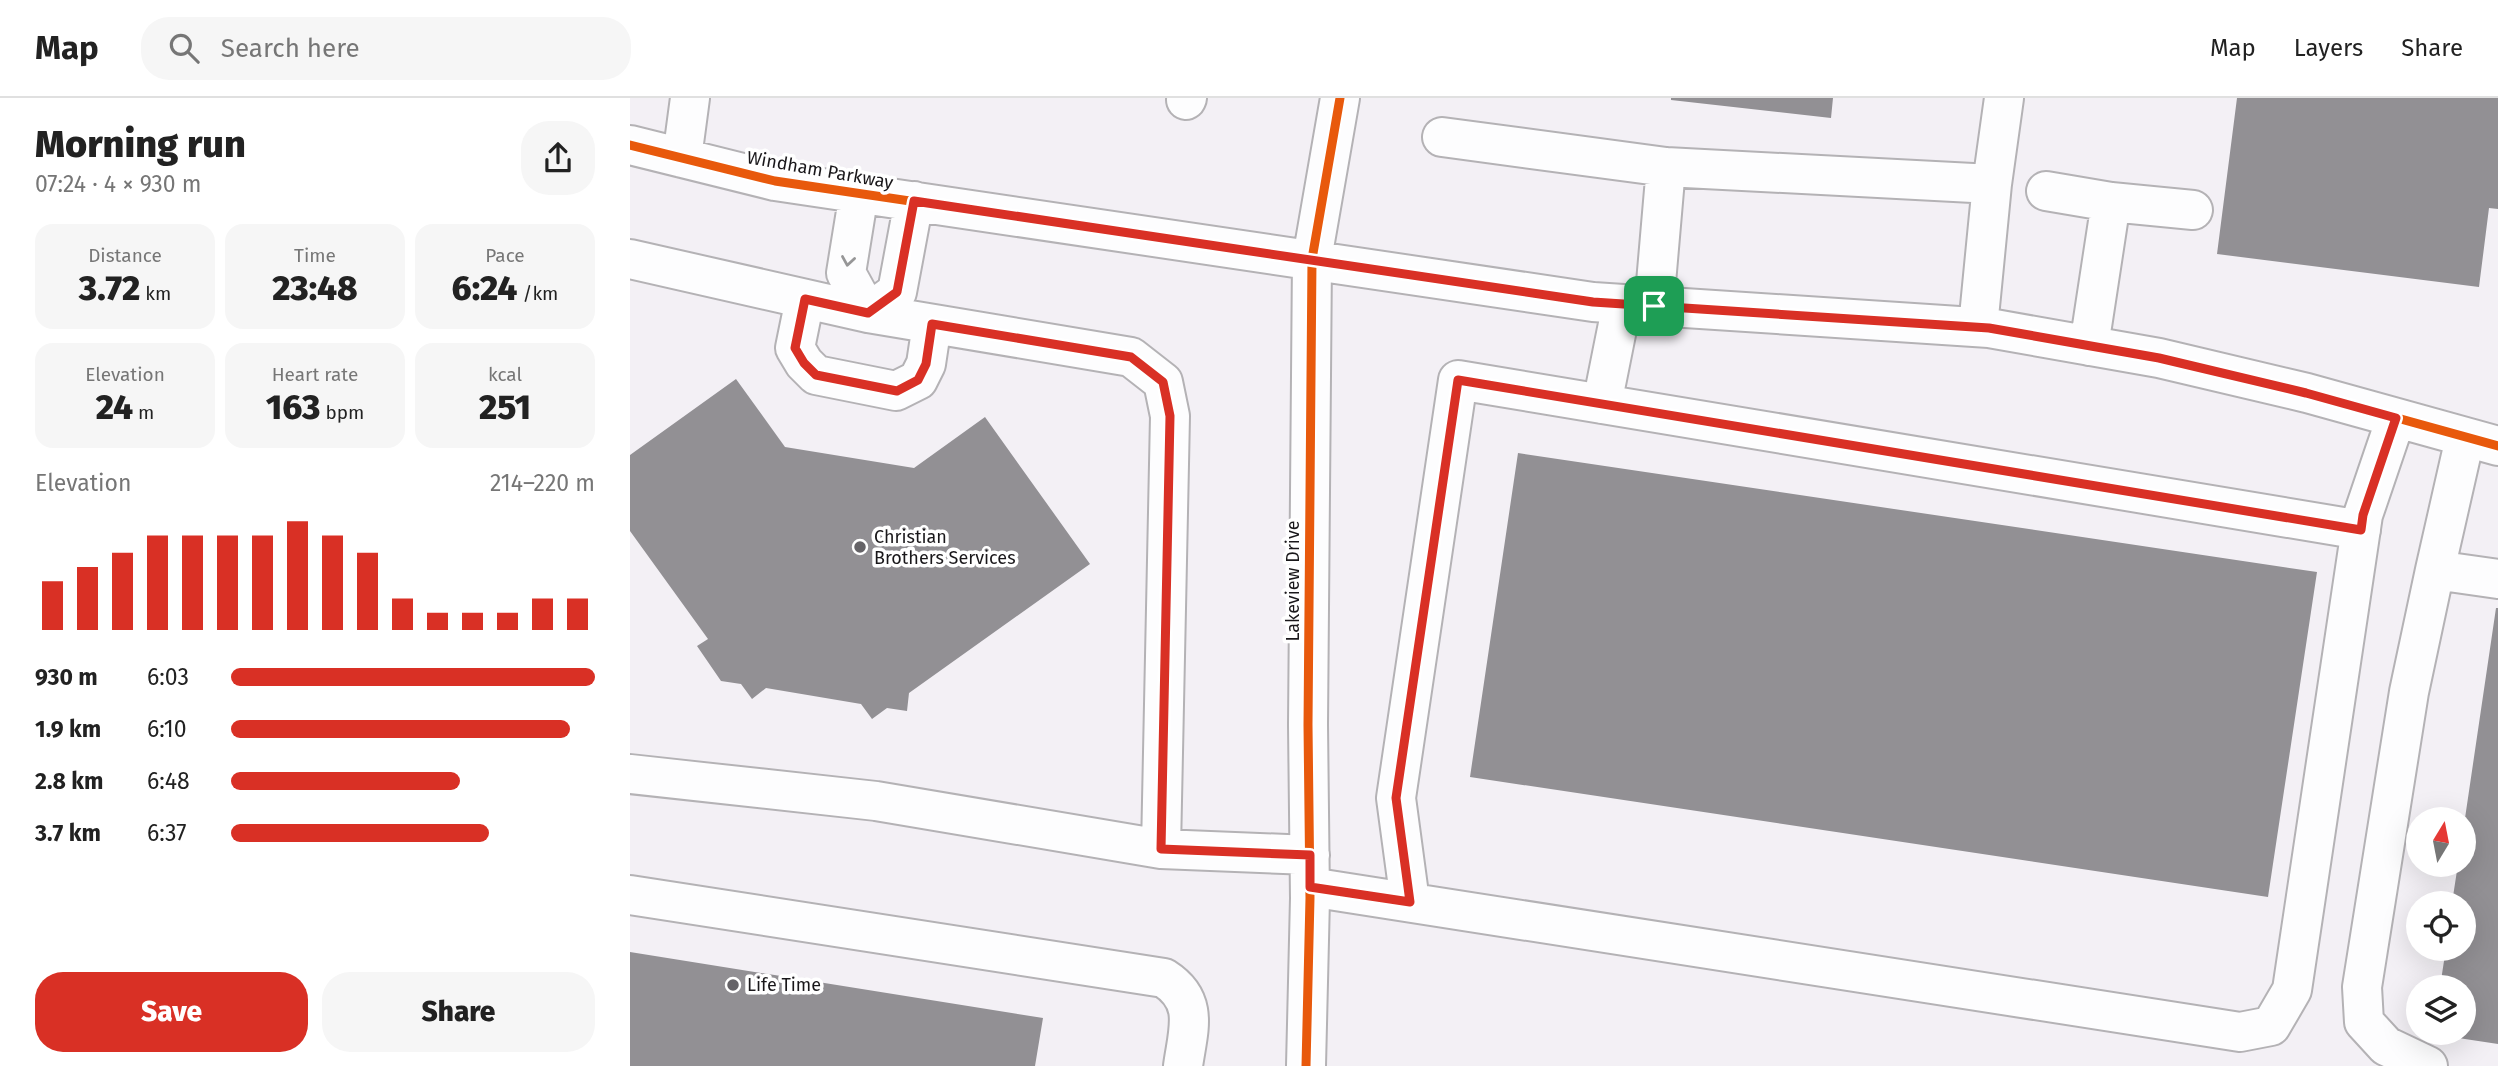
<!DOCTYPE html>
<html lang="en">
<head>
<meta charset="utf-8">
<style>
	:root { --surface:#fff; --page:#f6f6f6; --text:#222; --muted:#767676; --line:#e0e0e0; --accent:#d93025 }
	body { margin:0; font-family:"Fira Sans",sans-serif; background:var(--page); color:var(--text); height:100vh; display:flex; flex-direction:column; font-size:26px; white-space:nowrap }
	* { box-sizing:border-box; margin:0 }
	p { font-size:23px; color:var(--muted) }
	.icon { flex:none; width:38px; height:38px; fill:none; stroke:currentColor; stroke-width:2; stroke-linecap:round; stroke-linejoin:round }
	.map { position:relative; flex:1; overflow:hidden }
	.details { display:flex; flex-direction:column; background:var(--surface); width:630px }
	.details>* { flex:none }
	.needle { width:46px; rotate:10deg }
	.buttons { position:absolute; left:1776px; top:709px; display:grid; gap:14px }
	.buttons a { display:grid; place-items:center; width:70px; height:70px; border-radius:50%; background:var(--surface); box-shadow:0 7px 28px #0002; font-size:35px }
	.pin { position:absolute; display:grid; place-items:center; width:60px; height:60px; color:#fff; margin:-30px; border-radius:14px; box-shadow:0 4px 10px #0006 }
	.round { display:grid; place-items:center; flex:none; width:74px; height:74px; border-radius:28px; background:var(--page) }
	.headline { display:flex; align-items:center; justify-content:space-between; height:119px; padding:0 35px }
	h1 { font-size:38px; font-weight:800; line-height:52px }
	.stats { display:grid; grid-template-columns:repeat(3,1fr); gap:10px; height:119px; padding:7px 35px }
	.stats div { display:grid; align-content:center; border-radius:18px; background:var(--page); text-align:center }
	.stats b { font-size:35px; font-weight:800 }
	.stats small { font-size:19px; font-weight:400 }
	.stats p { font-size:19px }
	.chart { height:196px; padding:14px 35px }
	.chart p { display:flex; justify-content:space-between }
	.chart svg { width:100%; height:126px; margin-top:7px; stroke:var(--accent); stroke-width:6 }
	.primary-button { display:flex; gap:14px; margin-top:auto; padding:14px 35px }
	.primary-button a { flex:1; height:80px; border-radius:28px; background:var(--accent); color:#fff; font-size:28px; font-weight:800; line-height:80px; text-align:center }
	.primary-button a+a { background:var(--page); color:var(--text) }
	ul { padding:0 35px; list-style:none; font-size:23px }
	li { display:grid; grid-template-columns:112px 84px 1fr; align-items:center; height:52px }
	li i { height:18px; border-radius:9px; background:var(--accent) }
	header { display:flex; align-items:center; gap:42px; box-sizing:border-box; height:98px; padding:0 35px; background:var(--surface); border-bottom:2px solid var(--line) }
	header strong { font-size:33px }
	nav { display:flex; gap:38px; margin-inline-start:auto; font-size:24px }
	.search { width:490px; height:63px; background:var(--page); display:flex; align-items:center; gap:18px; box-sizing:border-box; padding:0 24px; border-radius:28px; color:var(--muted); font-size:26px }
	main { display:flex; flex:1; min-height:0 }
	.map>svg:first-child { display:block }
</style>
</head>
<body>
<header>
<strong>Map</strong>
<div class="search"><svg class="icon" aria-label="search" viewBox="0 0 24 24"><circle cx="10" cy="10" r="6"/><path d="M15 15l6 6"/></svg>Search here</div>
<nav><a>Map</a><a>Layers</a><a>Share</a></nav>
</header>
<main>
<section class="details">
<div class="headline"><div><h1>Morning run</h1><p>07:24 · 4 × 930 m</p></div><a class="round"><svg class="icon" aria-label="share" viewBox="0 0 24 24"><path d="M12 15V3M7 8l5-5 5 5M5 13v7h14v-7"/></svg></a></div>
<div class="stats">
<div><p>Distance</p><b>3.72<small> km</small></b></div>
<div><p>Time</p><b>23:48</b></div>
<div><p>Pace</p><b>6:24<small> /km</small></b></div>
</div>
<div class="stats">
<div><p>Elevation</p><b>24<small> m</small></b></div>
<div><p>Heart rate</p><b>163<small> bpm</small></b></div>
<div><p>kcal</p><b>251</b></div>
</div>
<div class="chart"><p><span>Elevation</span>214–220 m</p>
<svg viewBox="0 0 160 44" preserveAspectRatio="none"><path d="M5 44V27M15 44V22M25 44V17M35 44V11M45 44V11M55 44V11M65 44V11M75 44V6M85 44V11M95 44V17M105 44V33M115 44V38M125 44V38M135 44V38M145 44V33M155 44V33"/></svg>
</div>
<ul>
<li><b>930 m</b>6:03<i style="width:100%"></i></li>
<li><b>1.9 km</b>6:10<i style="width:93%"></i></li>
<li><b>2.8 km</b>6:48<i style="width:63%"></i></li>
<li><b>3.7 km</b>6:37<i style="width:71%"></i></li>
</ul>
<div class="primary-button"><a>Save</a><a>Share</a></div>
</section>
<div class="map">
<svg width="1868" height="968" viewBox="0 0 1868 968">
	<rect width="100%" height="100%" fill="#f3f0f5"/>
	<path fill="#929094" d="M1041,0H1203L1201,20L1041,2Z
		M1607,0H1868V111L1859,110L1849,189L1587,156Z
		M106,281L155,349L284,370L355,319L460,466L279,595L277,613L257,610L242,621L231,606L136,590L122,601L111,586L91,583L67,548L78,541L0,433V357Z
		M888,355L1687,474L1638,799L840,679Z
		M1866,510H1868V946L1802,936L1834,934V889H1810L1816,850H1834V805H1822L1828,766H1834V727Z
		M0,854L413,920L405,968H0Z"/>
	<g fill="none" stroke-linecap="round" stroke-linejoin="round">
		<g stroke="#b4b2b5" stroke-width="42">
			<path id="minor" d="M556,2L557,0
				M812,39L1036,69L1362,86
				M0,47L145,83L963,204L1359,230L1529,260L1677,295L1868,348
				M52,60L60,0
				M1416,93L1481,104L1563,112
				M229,95L216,175L238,215L267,194L284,103
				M0,161L238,215L501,259L533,284L540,318L531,751L680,757
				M175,201L165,250L174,265L186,277L266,293L288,282L296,266L302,226
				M1024,208L1036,69
				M1348,229L1362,86L1374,0
				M1459,248L1481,104
				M972,306L992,206
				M1835,340L1805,472L1868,481
				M0,676L246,703L531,751
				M680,789L1610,934L1641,928L1662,892L1733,417L1766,320
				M0,797L534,880C570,903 558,932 553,968
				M780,804L766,700L828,282L1731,432
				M676,968L680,800L678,627L682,161L710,0
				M1798,968L1756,948L1734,924L1732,889L1779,594L1805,472"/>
		</g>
		<use href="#minor" stroke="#fdfdfe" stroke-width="38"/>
		<g stroke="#fff" stroke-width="13">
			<path id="cycleway" d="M0,47L145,83L963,204L1359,230L1529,260L1677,295L1868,348
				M676,968L680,800L678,627L682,161L710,0"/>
		</g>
		<use href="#cycleway" stroke="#e8590c" stroke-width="9"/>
	</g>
	<defs><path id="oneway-chevron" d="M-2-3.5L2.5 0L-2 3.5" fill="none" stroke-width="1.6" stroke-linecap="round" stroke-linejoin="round" transform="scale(1.75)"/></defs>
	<use stroke="#969697" href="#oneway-chevron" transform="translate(218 163) rotate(99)"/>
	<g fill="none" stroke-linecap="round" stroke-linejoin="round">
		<g stroke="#fff" stroke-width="14">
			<path id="route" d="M284,103L963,204L1359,230L1529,260L1676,295L1766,320L1733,417L1731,432L828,282L766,700L780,804L680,789V757L531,751L540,318L533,284L501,259L302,226L296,266L288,282L267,293L186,277L174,265L165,250L175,201L238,215L267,194Z"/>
		</g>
		<use href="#route" stroke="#d93025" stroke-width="9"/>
	</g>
	<g fill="#656367" stroke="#fff" stroke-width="2.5">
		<circle cx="230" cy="449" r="7"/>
		<circle cx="103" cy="887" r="7"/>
	</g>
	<g text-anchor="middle" stroke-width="7" stroke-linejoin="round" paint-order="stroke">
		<g font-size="18" fill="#19171a" stroke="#fff">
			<text transform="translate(190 72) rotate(10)" y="6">Windham Parkway</text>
			<text transform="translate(663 483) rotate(-90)" y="6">Lakeview Drive</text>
		</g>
		<g font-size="18" fill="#19171a" stroke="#fff" text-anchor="start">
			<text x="244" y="445">Christian<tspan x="244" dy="21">Brothers Services</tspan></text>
			<text x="117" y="893">Life Time</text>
		</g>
	</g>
</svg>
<div class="buttons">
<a><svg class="needle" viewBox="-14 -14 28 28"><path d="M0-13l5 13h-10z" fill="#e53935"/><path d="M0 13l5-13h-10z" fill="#767676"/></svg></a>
<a><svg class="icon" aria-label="locate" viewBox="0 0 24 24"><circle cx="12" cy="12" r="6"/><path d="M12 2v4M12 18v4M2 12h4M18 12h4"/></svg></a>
<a><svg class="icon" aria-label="layers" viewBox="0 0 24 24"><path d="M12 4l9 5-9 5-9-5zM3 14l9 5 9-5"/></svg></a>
</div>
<div class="pin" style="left:1024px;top:208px;background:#1e9e55"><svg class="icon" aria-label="arrive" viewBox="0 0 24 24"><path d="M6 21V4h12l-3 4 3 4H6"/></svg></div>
</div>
</main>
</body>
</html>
